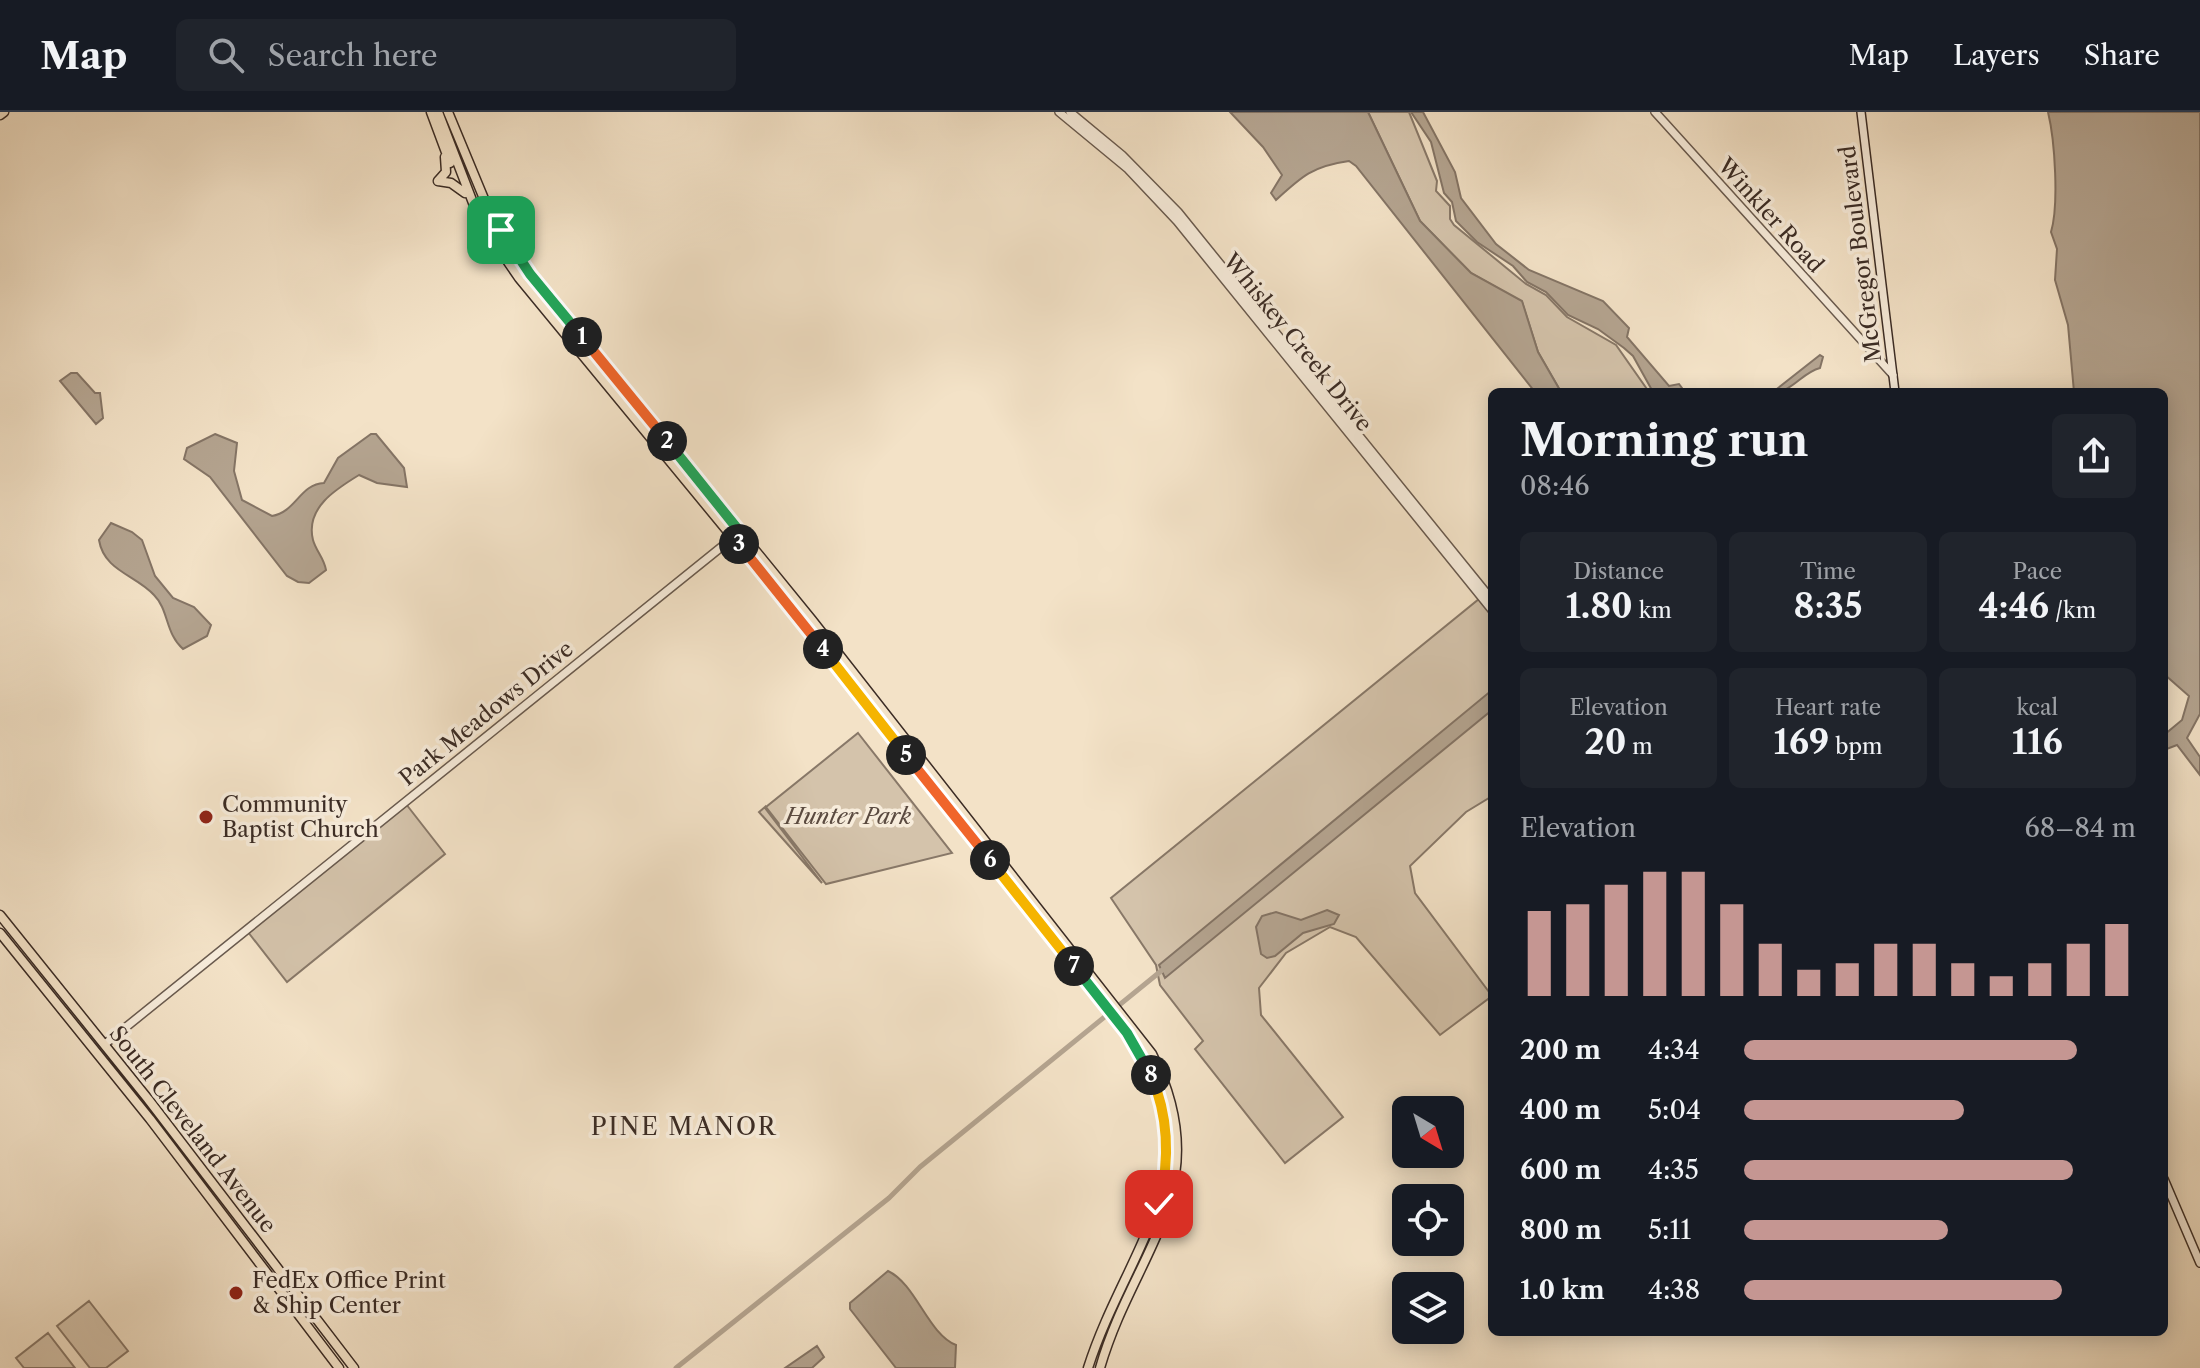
<!DOCTYPE html>
<html lang="en">
<head>
<meta charset="utf-8">
<style>
	:root { --surface:#171b24; --page:#20242c; --text:#f1f3f6; --muted:#9ea1a6; --line:#363941; --accent:#c59692 }
	body { margin:0; font-family:"Libre Caslon Text",serif; background:var(--page); color:var(--text); height:100vh; display:flex; flex-direction:column; font-size:30px; white-space:nowrap }
	* { box-sizing:border-box; margin:0 }
	p { font-size:26px; color:var(--muted) }
	.icon { flex:none; width:44px; height:44px; fill:none; stroke:currentColor; stroke-width:2; stroke-linecap:round; stroke-linejoin:round }
	.map { position:relative; flex:1; overflow:hidden }
	.sheet { position:absolute; left:1488px; top:276px; width:680px; height:948px; display:flex; flex-direction:column; background:var(--surface); border-radius:12px; box-shadow:0 4px 20px #0003 }
	.sheet>* { flex:none }
	.needle { width:52px; rotate:142deg }
	.controls { position:absolute; left:1392px; top:984px; display:grid; gap:16px }
	.controls a { display:grid; place-items:center; width:72px; height:72px; border-radius:12px; background:var(--surface); box-shadow:0 4px 20px #0003; font-size:40px }
	.pin { position:absolute; display:grid; place-items:center; width:68px; height:68px; color:#fff; margin:-34px; border-radius:16px; box-shadow:0 4px 12px #0006 }
	.km { position:absolute; width:40px; height:40px; margin:-20px; border-radius:50%; background:#222; color:#fff; font-size:22px; line-height:40px; text-align:center }
	.round { display:grid; place-items:center; flex:none; width:84px; height:84px; border-radius:12px; background:var(--page) }
	.summary { display:flex; align-items:center; justify-content:space-between; height:136px; padding:0 32px }
	h1 { font-size:44px; font-weight:700; line-height:60px }
	.stats { display:grid; grid-template-columns:repeat(3,1fr); gap:12px; height:136px; padding:8px 32px }
	.stats div { display:grid; align-content:center; border-radius:12px; background:var(--page); text-align:center }
	.stats b { font-size:34px; font-weight:700 }
	.stats small { font-size:22px; font-weight:400 }
	.stats p { font-size:22px }
	.chart { height:224px; padding:16px 32px }
	.chart p { display:flex; justify-content:space-between }
	.chart svg { width:100%; height:144px; margin-top:8px; stroke:var(--accent); stroke-width:6 }
	ul { padding:0 32px; list-style:none; font-size:26px }
	li { display:grid; grid-template-columns:128px 96px 1fr; align-items:center; height:60px }
	li i { height:20px; border-radius:10px; background:var(--accent) }
	header { display:flex; align-items:center; gap:48px; box-sizing:border-box; height:112px; padding:0 40px; background:var(--surface); border-bottom:2px solid var(--line) }
	header strong { font-size:38px }
	nav { display:flex; gap:44px; margin-inline-start:auto; font-size:28px }
	.search { width:560px; height:72px; background:var(--page); display:flex; align-items:center; gap:20px; box-sizing:border-box; padding:0 28px; border-radius:12px; color:var(--muted); font-size:30px }
	.map>svg:first-child { display:block }
</style>
</head>
<body>
<header>
<strong>Map</strong>
<div class="search"><svg class="icon" aria-label="search" viewBox="0 0 24 24"><circle cx="10" cy="10" r="6"/><path d="M15 15l6 6"/></svg>Search here</div>
<nav><a>Map</a><a>Layers</a><a>Share</a></nav>
</header>
<div class="map">
<svg width="2200" height="1256" viewBox="0 0 2200 1256">
	<rect width="100%" height="100%" fill="#f3e2c7"/>
	<filter id="stains"><feTurbulence type="fractalNoise" baseFrequency=".0025" numOctaves="4"/><feColorMatrix values="0 0 0 0 .2 0 0 0 0 .09 0 0 0 0 .02 0 0 0 .5 -.17"/></filter>
	<radialGradient id="worn" r=".72"><stop offset=".6" stop-color="#630" stop-opacity="0"/><stop offset="1" stop-color="#630" stop-opacity=".3"/></radialGradient>
	<path fill="#d4c3ab" stroke="#887868" stroke-width="2" d="M1368,0H1409L1437,69L1436,79L1450,94V107L1454,113L1526,172L1546,183L1567,205L1616,233L1649,280H1561L1538,240L1522,190L1471,161L1420,109Z
		M1479,487L1492,503V689L1489,686L1466,700L1410,754L1415,781L1492,884L1440,923L1356,825L1330,815L1286,841L1259,876L1261,903L1343,1005L1285,1051L1195,937L1203,929L1160,873L1156,853L1111,786Z
		M858,621L952,741L826,772L766,695Z
		M406,692L445,742L287,870L248,820Z
		M765,695V696L822,771L759,700Z
		M89,1189L128,1239L106,1256H90L57,1214Z
		M48,1221L75,1256H24L16,1246Z"/>
	<path fill="#b4a490" stroke="#847465" stroke-width="2" d="M1230,0H1368L1420,109L1471,161L1522,189L1538,240L1561,280H1535L1356,54L1349,49C1313,54 1302,64 1276,88L1271,81L1282,63L1263,35Z
		M1411,0H1423L1455,60L1461,86L1496,132L1529,158L1603,189L1629,216L1627,225L1669,274L1679,272L1685,280H1653L1633,244L1624,236L1598,217L1568,203L1546,180L1527,170L1513,154L1477,130L1456,109L1452,90L1444,81L1431,30Z
		M2048,0H2200V602L2187,626L2200,645V663L2177,633L2164,638V623L2182,608L2189,584L2164,562V280H2074L2068,213L2055,168L2057,137L2051,120C2059,93 2055,29 2048,0Z
		M1820,243L1823,245L1820,256C1801,261 1793,280 1773,280Z
		M71,261H77L95,281H100L103,306L96,312L60,269Z
		M215,322L237,331L234,359L242,388L272,404C296,400 300,372 324,371L338,346L371,322H376L404,356L407,375L377,371L359,363C336,377 305,396 313,428C316,439 324,446 326,458L309,471L298,470L287,464L210,365L184,347L187,336Z
		M111,411L132,420L142,428L155,464L173,486L194,495L211,513L207,524L183,537C165,521 169,498 154,483C136,463 104,459 99,428Z
		M1492,578V598L1165,866L1159,853Z
		M1327,798L1339,803L1334,812L1303,821L1275,844L1267,846L1261,842L1256,815L1262,804L1276,800L1301,808Z
		M888,1159C916,1172 928,1222 956,1233L955,1256H896L850,1197V1191Z
		M817,1234L824,1245L812,1256H785Z"/>
	<g fill="none" stroke-linecap="round" stroke-linejoin="round">
		<path stroke="#b4a490" stroke-width="5" d="M676,1256L889,1086L920,1055L1166,855"/>
		<g stroke="#695a4e" stroke-width="10">
			<path id="tertiary" d="M1059,0L1128,57L1177,109L1492,498
				M1070,0L1122,43L1178,100L1492,488
				M1655,0L1893,263
				M105,932L740,420"/>
		</g>
		<g stroke="#3b2c25" stroke-width="10">
			<path id="secondary" d="M1861,0L1895,280
				M2164,1067L2200,1151"/>
		</g>
		<g stroke="#3b2c25" stroke-width="11">
			<path id="primary" d="M431,0L450,51
				M438,0L480,109L519,166L780,483L1127,921C1221,1053 1127,1133 1088,1256
				M448,0L487,94L530,162L812,508L1152,942C1219,1076 1134,1138 1100,1256
				M0,3L4,0
				M438,69L446,60L445,45
				M438,69L451,71L465,81
				M0,803L148,987L354,1256
				M0,821L150,1007L339,1256"/>
		</g>
		<use href="#tertiary" stroke="#f7ecdb" stroke-width="7"/>
		<use href="#secondary" stroke="#f7ecdb" stroke-width="7"/>
		<use href="#primary" stroke="#f3e2c7" stroke-width="8"/>
	</g>
	<g fill="none" stroke-linecap="round" stroke-linejoin="round">
		<g stroke="#fff" stroke-width="16">
			<path id="split-1" d="M501,118L530,162L582,225"/>
		</g>
		<g stroke="#fff" stroke-width="16">
			<path id="split-2" d="M582,225L667,329"/>
		</g>
		<g stroke="#fff" stroke-width="16">
			<path id="split-3" d="M667,329L740,420L733,425L739,432"/>
		</g>
		<g stroke="#fff" stroke-width="16">
			<path id="split-4" d="M739,432L823,537"/>
		</g>
		<g stroke="#fff" stroke-width="16">
			<path id="split-5" d="M823,537L906,643"/>
		</g>
		<g stroke="#fff" stroke-width="16">
			<path id="split-6" d="M906,643L990,748"/>
		</g>
		<g stroke="#fff" stroke-width="16">
			<path id="split-7" d="M990,748L1074,854"/>
		</g>
		<g stroke="#fff" stroke-width="16">
			<path id="split-8" d="M1074,854L1127,921L1151,963"/>
		</g>
		<g stroke="#fff" stroke-width="16">
			<path id="split-9" d="M1151,963C1169,1005 1170,1048 1159,1092"/>
		</g>
		<use href="#split-1" stroke="#22a559" stroke-width="10"/>
		<use href="#split-2" stroke="#f0652b" stroke-width="10"/>
		<use href="#split-3" stroke="#22a559" stroke-width="10"/>
		<use href="#split-4" stroke="#f0652b" stroke-width="10"/>
		<use href="#split-5" stroke="#f5b400" stroke-width="10"/>
		<use href="#split-6" stroke="#f0652b" stroke-width="10"/>
		<use href="#split-7" stroke="#f5b400" stroke-width="10"/>
		<use href="#split-8" stroke="#22a559" stroke-width="10"/>
		<use href="#split-9" stroke="#f5b400" stroke-width="10"/>
	</g>
	<g fill="#8f2418" stroke="#f7ecdb" stroke-width="3">
		<circle cx="206" cy="705" r="8"/>
		<circle cx="236" cy="1181" r="8"/>
	</g>
	<g text-anchor="middle" stroke-width="7" stroke-linejoin="round" paint-order="stroke">
		<g font-size="22" fill="#3b2c25" stroke="#f7ecdb">
			<text transform="translate(1771 103) rotate(48)" y="8">Winkler Road</text>
			<text transform="translate(1860 142) rotate(-97)" y="8">McGregor Boulevard</text>
			<text transform="translate(1298 230) rotate(51)" y="8">Whiskey Creek Drive</text>
			<text transform="translate(486 601) rotate(-39)" y="8">Park Meadows Drive</text>
			<text transform="translate(193 1017) rotate(52)" y="8">South Cleveland Avenue</text>
		</g>
		<g font-size="22" fill="#3b2c25" stroke="#f7ecdb" text-anchor="start">
			<text x="222" y="700">Community<tspan x="222" dy="25">Baptist Church</tspan></text>
			<text x="252" y="1176">FedEx Office Print<tspan x="252" dy="25">&amp; Ship Center</tspan></text>
		</g>
		<g font-size="22" font-style="italic" fill="#5a4a40" stroke="#f7ecdb">
			<text x="848" y="712">Hunter Park</text>
		</g>
		<g font-size="24" letter-spacing="2" fill="#3b2c25" stroke="#f7ecdb">
			<text x="684" y="1023">PINE MANOR</text>
		</g>
	</g>
	<rect width="100%" height="100%" filter="url(#stains)"/>
	<rect width="100%" height="100%" fill="url(#worn)"/>
</svg>
<div class="controls">
<a><svg class="needle" viewBox="-14 -14 28 28"><path d="M0-13l5 13h-10z" fill="#e53935"/><path d="M0 13l5-13h-10z" fill="#9ea1a6"/></svg></a>
<a><svg class="icon" aria-label="locate" viewBox="0 0 24 24"><circle cx="12" cy="12" r="6"/><path d="M12 2v4M12 18v4M2 12h4M18 12h4"/></svg></a>
<a><svg class="icon" aria-label="layers" viewBox="0 0 24 24"><path d="M12 4l9 5-9 5-9-5zM3 14l9 5 9-5"/></svg></a>
</div>
<div class="pin" style="left:501px;top:118px;background:#1e9e55"><svg class="icon" aria-label="arrive" viewBox="0 0 24 24"><path d="M6 21V4h12l-3 4 3 4H6"/></svg></div>
<div class="pin" style="left:1159px;top:1092px;background:#d93025"><svg class="icon" aria-label="check" viewBox="0 0 24 24"><path d="M5 12l5 5 9-10"/></svg></div>
<b class="km" style="left:582px;top:225px">1</b>
<b class="km" style="left:667px;top:329px">2</b>
<b class="km" style="left:739px;top:432px">3</b>
<b class="km" style="left:823px;top:537px">4</b>
<b class="km" style="left:906px;top:643px">5</b>
<b class="km" style="left:990px;top:748px">6</b>
<b class="km" style="left:1074px;top:854px">7</b>
<b class="km" style="left:1151px;top:963px">8</b>
<section class="sheet">
<div class="summary"><div><h1>Morning run</h1><p>08:46</p></div><a class="round"><svg class="icon" aria-label="share" viewBox="0 0 24 24"><path d="M12 15V3M7 8l5-5 5 5M5 13v7h14v-7"/></svg></a></div>
<div class="stats">
<div><p>Distance</p><b>1.80<small> km</small></b></div>
<div><p>Time</p><b>8:35</b></div>
<div><p>Pace</p><b>4:46<small> /km</small></b></div>
</div>
<div class="stats">
<div><p>Elevation</p><b>20<small> m</small></b></div>
<div><p>Heart rate</p><b>169<small> bpm</small></b></div>
<div><p>kcal</p><b>116</b></div>
</div>
<div class="chart"><p><span>Elevation</span>68–84 m</p>
<svg viewBox="0 0 160 44" preserveAspectRatio="none"><path d="M5 44V18M15 44V16M25 44V10M35 44V6M45 44V6M55 44V16M65 44V28M75 44V36M85 44V34M95 44V28M105 44V28M115 44V34M125 44V38M135 44V34M145 44V28M155 44V22"/></svg>
</div>
<ul>
<li><b>200 m</b>4:34<i style="width:85%"></i></li>
<li><b>400 m</b>5:04<i style="width:56%"></i></li>
<li><b>600 m</b>4:35<i style="width:84%"></i></li>
<li><b>800 m</b>5:11<i style="width:52%"></i></li>
<li><b>1.0 km</b>4:38<i style="width:81%"></i></li>
</ul>
</section>
</div>
</body>
</html>
